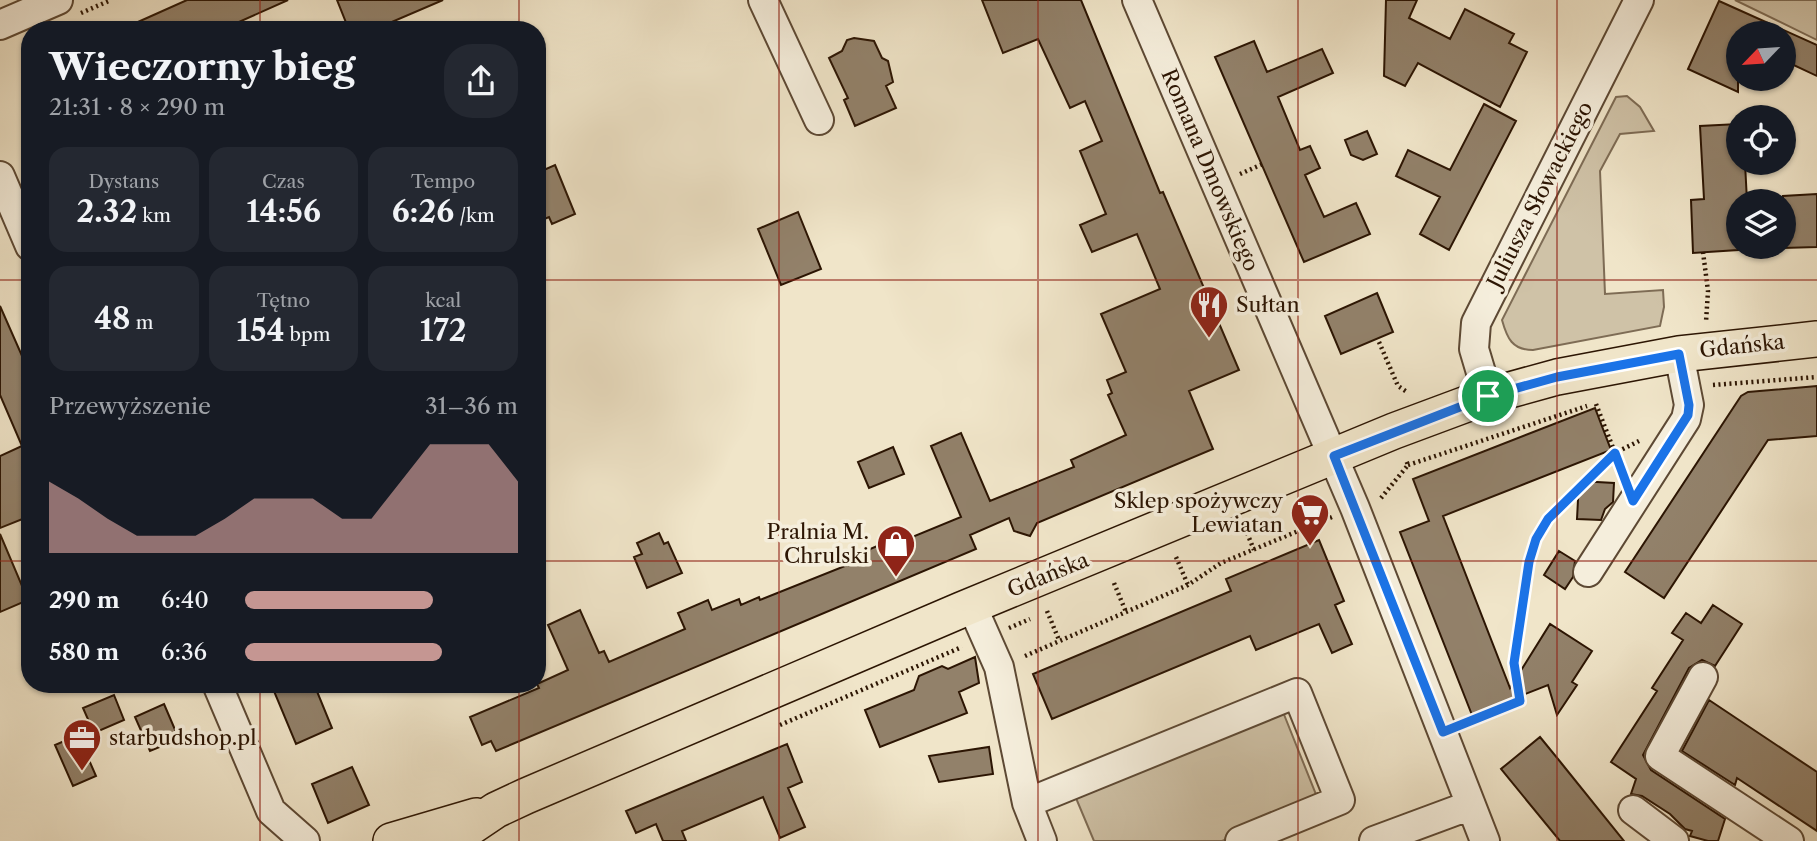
<!DOCTYPE html>
<html lang="pl">
<head>
<meta charset="utf-8">
<style>
	:root { --surface:#171b24; --page:#242831; --text:#f1f3f6; --muted:#9ea1a6; --accent:#c59692 }
	body { margin:0; font-family:"Libre Caslon Text",serif; background:var(--page); color:var(--text); height:100vh; display:flex; flex-direction:column; font-size:26px; white-space:nowrap }
	* { box-sizing:border-box; margin:0 }
	p { font-size:23px; color:var(--muted) }
	.icon { flex:none; width:38px; height:38px; fill:none; stroke:currentColor; stroke-width:2; stroke-linecap:round; stroke-linejoin:round }
	.map { position:relative; flex:1; overflow:hidden }
	.sheet { position:absolute; left:21px; top:21px; width:525px; height:672px; display:flex; flex-direction:column; background:var(--surface); border-radius:28px; box-shadow:0 2px 5px #0004 }
	.sheet>* { flex:none }
	.needle { width:46px; rotate:245deg }
	.fabs { position:absolute; left:1726px; top:21px; display:grid; gap:14px }
	.fabs a { display:grid; place-items:center; width:70px; height:70px; border-radius:50%; background:var(--surface); box-shadow:0 2px 5px #0004; font-size:35px }
	.pin { position:absolute; display:grid; place-items:center; width:60px; height:60px; color:#fff; margin:-30px; border:4px solid #fff; border-radius:50%; box-shadow:0 2px 7px #0007 }
	.round { display:grid; place-items:center; flex:none; width:74px; height:74px; border-radius:28px; background:var(--page) }
	.overview { display:flex; align-items:center; justify-content:space-between; height:119px; padding:0 28px }
	h1 { font-size:38px; font-weight:800; line-height:52px }
	.stats { display:grid; grid-template-columns:repeat(3,1fr); gap:10px; height:119px; padding:7px 28px }
	.stats div { display:grid; align-content:center; border-radius:18px; background:var(--page); text-align:center }
	.stats b { font-size:30px; font-weight:800 }
	.stats small { font-size:19px; font-weight:400 }
	.stats p { font-size:19px }
	.chart { height:196px; padding:14px 28px }
	.chart p { display:flex; justify-content:space-between }
	.chart svg { width:100%; height:126px; margin-top:7px; fill:var(--accent); opacity:.7 }
	ul { padding:0 28px; list-style:none; font-size:23px }
	li { display:grid; grid-template-columns:112px 84px 1fr; align-items:center; height:52px }
	li i { height:18px; border-radius:9px; background:var(--accent) }
	.map>svg:first-child { display:block }
</style>
</head>
<body>
<div class="map">
<svg width="1817" height="841" viewBox="0 0 1817 841">
	<rect width="100%" height="100%" fill="#f0e5c9"/>
	<filter id="stains"><feTurbulence type="fractalNoise" baseFrequency=".00286" numOctaves="4"/><feColorMatrix values="0 0 0 0 .2 0 0 0 0 .09 0 0 0 0 .02 0 0 0 .5 -.17"/></filter>
	<radialGradient id="worn" r=".72"><stop offset=".6" stop-color="#630" stop-opacity="0"/><stop offset="1" stop-color="#630" stop-opacity=".3"/></radialGradient>
	<path fill="#cfc2a7" stroke="#7e6c55" stroke-width="2" d="M1735,0H1817V40Z
		M1627,96L1640,107L1654,131L1620,134L1600,171L1605,294L1663,290L1664,307L1660,326L1533,350C1512,350 1507,338 1502,320L1616,97Z
		M1281,707L1319,802L1222,841H1094L1073,791Z"/>
	<path fill="#92816a" stroke="#2c1503" stroke-width="2" d="M187,0H288L221,30H120Z
		M337,0H443L387,24L390,30H349Z
		M982,0H1081L1160,193L1163,192L1239,370L1189,391L1213,449L1037,523L1030,536L1014,531L1009,518L970,535L976,549L496,751L491,741L482,745L470,717L539,688L537,684L568,670L548,625L580,610L599,653L604,651L609,662L685,629L678,613L708,600L712,610L739,599L741,605L759,597L760,600L850,564L847,559L891,540L893,545L961,517L931,446L961,433L990,501L1074,467L1071,460L1126,435L1108,395L1112,393L1107,380L1126,372L1101,314L1160,289L1137,234L1092,252L1080,225L1106,214L1080,151L1102,141L1085,101L1070,108L1038,39L1003,53Z
		M1386,0H1417L1409,18L1450,39L1465,9L1514,34L1509,43L1527,52L1500,107L1418,63L1405,86L1384,76Z
		M1719,1L1817,45V76L1783,60V33H1738V92L1688,69Z
		M854,38L874,41L882,58L888,61L893,82L886,86L896,108L855,126L844,100L848,98L829,58L842,51L847,40Z
		M1254,41L1267,72L1322,49L1333,73L1278,97L1300,150L1310,146L1320,168L1305,175L1324,217L1356,203L1370,234L1304,262L1215,57Z
		M1484,104L1516,121L1449,250L1420,234L1440,197L1396,176L1408,150L1450,170Z
		M1738,124V163H1745L1747,201H1738V250L1693,253L1691,200L1704,199L1700,126Z
		M1367,131L1377,154L1363,160L1351,155L1345,140Z
		M555,165L575,214L552,224L549,217L537,222V173Z
		M1817,194V247L1783,248V196Z
		M798,212L821,269L781,285L758,229Z
		M1377,293L1393,332L1341,354L1325,316Z
		M0,306L30,374V516L0,528V456L22,446L0,395Z
		M1817,386V436L1768,440L1664,598L1625,572L1741,396L1748,392Z
		M1595,408L1611,450L1443,516L1510,688L1550,624L1592,651L1572,682L1577,685L1557,715L1548,685L1472,715L1400,532L1429,521L1413,479Z
		M893,447L904,474L869,488L858,462Z
		M1579,481L1614,483L1613,502L1605,509L1601,520L1577,519Z
		M659,533L664,544L668,542L682,573L647,588L634,557L642,554L637,543Z
		M0,534L28,600L0,612Z
		M1319,540L1344,601L1335,605L1352,644L1332,653L1319,624L1256,650L1250,636L1052,719L1033,674L1231,591L1226,579Z
		M1559,551L1575,561L1573,577L1565,589L1544,575Z
		M1713,605L1742,624L1715,666L1702,660L1689,668L1643,755L1651,770L1725,819L1718,841H1708L1690,836L1692,831L1685,829L1670,814L1642,796L1631,794L1636,779L1611,762L1657,691L1652,688L1683,640L1672,633L1686,613L1701,623Z
		M975,657L979,683L959,692L967,713L880,747L865,710L914,690L919,676L942,666L948,669Z
		M271,684H314L332,728L296,744Z
		M114,695L124,720L94,733L83,708Z
		M1709,700L1817,772V831L1737,778L1735,785L1682,751Z
		M164,704L179,739L150,751L135,717Z
		M78,735L96,776L73,786L55,745Z
		M1540,737L1562,764L1624,841H1560L1501,769Z
		M787,744L802,782L788,788L805,827L780,838L763,797L682,831L686,841H663L656,824L636,833L626,811Z
		M989,747L993,774L939,782L929,756Z
		M352,767L369,805L328,823L312,784Z"/>
	<g fill="none" stroke-linecap="round" stroke-linejoin="round">
		<g stroke="#5d4934" stroke-width="32">
			<path id="minor" d="M763,0L819,120
				M1137,0L1355,508L1485,841
				M0,25L58,0
				M0,176L30,246
				M1488,396L1474,349L1476,323L1639,0
				M1588,572L1686,419L1689,405L1679,354
				M972,606L999,667L1027,803L1042,841
				M1703,677L1660,756L1789,841
				M217,684L271,811L305,841
				M1027,803L1297,693L1340,800L1240,841
				M1633,810L1674,841
				M1374,841L1471,805"/>
		</g>
		<g stroke="#2c1503" stroke-width="38">
			<path id="major" d="M391,841L476,816
				M450,841L496,810L526,796L961,610L1394,431L1488,396L1557,377L1679,354L1817,339"/>
		</g>
		<path stroke="#2c1503" stroke-width="4.5" stroke-dasharray="2 3.5" stroke-linecap="butt" d="M81,13L111,0
			M1240,174L1265,163
			M1703,252L1708,291L1706,322
			M1379,342L1398,386L1407,392
			M1713,385L1817,377
			M1596,404L1622,471
			M1408,465L1587,406
			M1381,498L1408,465L1406,460
			M1304,503L1328,514
			M1245,528L1254,550
			M1176,557L1188,585
			M1114,583L1126,612
			M1047,611L1059,640
			M1009,628L1030,619
			M1025,656L1188,585L1221,563L1332,517
			M1468,722L1520,701L1514,662L1529,562L1536,539L1548,519L1615,453L1639,441
			M780,725L962,647"/>
		<use href="#minor" stroke="#f5eedc" stroke-width="28"/>
		<use href="#major" stroke="#f0e5c9" stroke-width="35"/>
	</g>
	<g fill="none" stroke-linecap="round" stroke-linejoin="round">
		<g stroke="#fff" stroke-width="14">
			<path id="route" d="M1679,354L1689,405L1688,415L1633,501L1615,453L1548,519L1536,539L1529,562L1514,663L1520,701L1443,732L1334,456L1488,396L1557,377Z"/>
		</g>
		<use href="#route" stroke="#1a73e8" stroke-width="9"/>
	</g>
	<path fill="none" stroke="#8f2418" stroke-width="2" stroke-opacity="0.55" d="M260,0V30M519,0V30M779,0V841M1038,0V841M1298,0V841M1557,0V841M0,280H30M537,280H1817M0,561H30M537,561H1817M260,684V841M519,684V841"/>
	<defs>
		<g id="restaurant-pin" transform="scale(2.0125)"><path d="M0 17L-7.5 6A9.5 9.5 0 1 1 7.5 6Z" fill="#8f2418" stroke="#f5eedc"/><path d="M-5-6h1v4h1v-4h1v4h1v-4h1v5L-1.5 .5V6h-2V.5L-5-1ZM5-6V6H3V1.5H1.5Q1.5-4 5-6Z" fill="#fff"/></g>
		<g id="supermarket-pin" transform="scale(2.0125)"><path d="M0 17L-7.5 6A9.5 9.5 0 1 1 7.5 6Z" fill="#8f2418" stroke="#f5eedc"/><path d="M-6-5.5h2.5l.6 2H6L4.5 2H-2.5L-4.4-4H-6ZM-1.5 3.2a1.3 1.3 0 1 0 .1 0ZM3 3.2a1.3 1.3 0 1 0 .1 0Z" fill="#fff"/></g>
		<g id="shop-pin" transform="scale(2.0125)"><path d="M0 17L-7.5 6A9.5 9.5 0 1 1 7.5 6Z" fill="#8f2418" stroke="#f5eedc"/><path d="M-5-2.5h2.3a2.7 3.5 0 0 1 5.4 0H5L5.5 6h-11ZM-1.5-2.5h3a1.5 2.3 0 0 0-3 0Z" fill="#fff"/></g>
		<g id="office-pin" transform="scale(2.0125)"><path d="M0 17L-7.5 6A9.5 9.5 0 1 1 7.5 6Z" fill="#8f2418" stroke="#f5eedc"/><path d="M-6-3h4V-5.5h4V-3h4V5H-6ZM-1-4.5V-3h2v-1.5ZM-6 0V1H6V0Z" fill="#fff"/></g>
	</defs>
	<g fill-rule="evenodd">
		<use href="#restaurant-pin" x="1209" y="305"/>
		<use href="#supermarket-pin" x="1310" y="513"/>
		<use href="#shop-pin" x="896" y="544"/>
		<use href="#office-pin" x="82" y="738"/>
	</g>
	<g text-anchor="middle" stroke-width="7" stroke-linejoin="round" paint-order="stroke">
		<g font-size="21" fill="#2c1503" stroke="#f5eedc">
			<text transform="translate(1210 170) rotate(67)" y="7">Romana Dmowskiego</text>
			<text transform="translate(1540 195) rotate(-63)" y="7">Juliusza Słowackiego</text>
			<text transform="translate(1742 346) rotate(-6)" y="7">Gdańska</text>
			<text transform="translate(1048 575) rotate(-22)" y="7">Gdańska</text>
		</g>
		<g font-size="21" fill="#2c1503" stroke="#f5eedc" text-anchor="start">
			<text x="1236" y="312">Sułtan</text>
			<text x="1283" y="508" text-anchor="end">Sklep spożywczy<tspan x="1283" dy="24">Lewiatan</tspan></text>
			<text x="869" y="539" text-anchor="end">Pralnia M.<tspan x="869" dy="24">Chrulski</tspan></text>
			<text x="109" y="745">starbudshop.pl</text>
		</g>
	</g>
	<rect width="100%" height="100%" filter="url(#stains)"/>
	<rect width="100%" height="100%" fill="url(#worn)"/>
</svg>
<div class="fabs">
<a><svg class="needle" viewBox="-14 -14 28 28"><path d="M0-13l5 13h-10z" fill="#e53935"/><path d="M0 13l5-13h-10z" fill="#9ea1a6"/></svg></a>
<a><svg class="icon" aria-label="locate" viewBox="0 0 24 24"><circle cx="12" cy="12" r="6"/><path d="M12 2v4M12 18v4M2 12h4M18 12h4"/></svg></a>
<a><svg class="icon" aria-label="layers" viewBox="0 0 24 24"><path d="M12 4l9 5-9 5-9-5zM3 14l9 5 9-5"/></svg></a>
</div>
<div class="pin" style="left:1488px;top:396px;background:#1e9e55"><svg class="icon" aria-label="arrive" viewBox="0 0 24 24"><path d="M6 21V4h12l-3 4 3 4H6"/></svg></div>
<section class="sheet">
<div class="overview"><div><h1>Wieczorny bieg</h1><p>21:31 · 8 × 290 m</p></div><a class="round"><svg class="icon" aria-label="share" viewBox="0 0 24 24"><path d="M12 15V3M7 8l5-5 5 5M5 13v7h14v-7"/></svg></a></div>
<div class="stats">
<div><p>Dystans</p><b>2.32<small> km</small></b></div>
<div><p>Czas</p><b>14:56</b></div>
<div><p>Tempo</p><b>6:26<small> /km</small></b></div>
</div>
<div class="stats">
<div><b>48<small> m</small></b></div>
<div><p>Tętno</p><b>154<small> bpm</small></b></div>
<div><p>kcal</p><b>172</b></div>
</div>
<div class="chart"><p><span>Przewyższenie</span>31–36 m</p>
<svg viewBox="0 0 160 44" preserveAspectRatio="none"><path d="M0 44V19L10 25L20 32L30 38L40 38L50 38L60 32L70 25L80 25L90 25L100 32L110 32L120 19L130 6L140 6L150 6L160 19V44z"/></svg>
</div>
<ul>
<li><b>290 m</b>6:40<i style="width:69%"></i></li>
<li><b>580 m</b>6:36<i style="width:72%"></i></li>
</ul>
</section>
</div>
</body>
</html>
